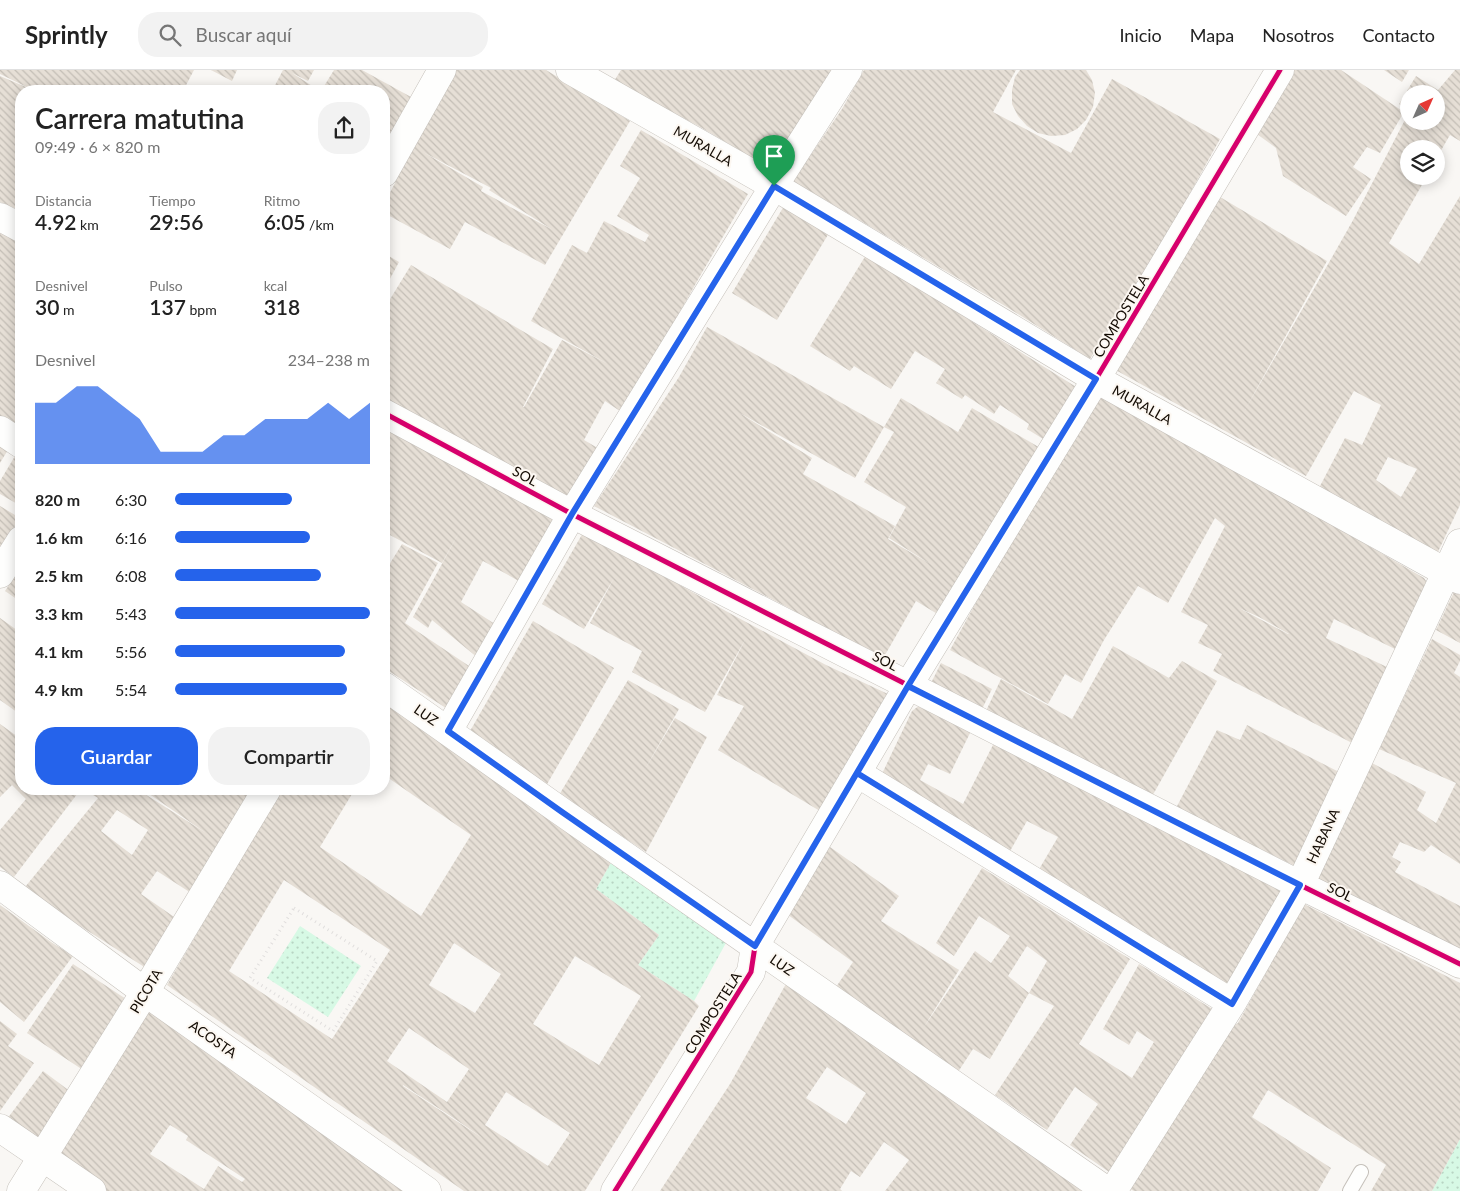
<!DOCTYPE html>
<html lang="es">
<head>
<meta charset="utf-8">
<style>
	:root { --surface:#fff; --page:#f2f2f2; --text:#222; --muted:#767676; --line:#e0e0e0; --accent:#2563eb }
	body { margin:0; font-family:Lato,sans-serif; background:var(--page); color:var(--text); height:100vh; display:flex; flex-direction:column; font-size:19px; white-space:nowrap }
	* { box-sizing:border-box; margin:0 }
	p { font-size:16px; color:var(--muted) }
	.icon { flex:none; width:28px; height:28px; fill:none; stroke:currentColor; stroke-width:2; stroke-linecap:round; stroke-linejoin:round }
	.map { position:relative; flex:1; overflow:hidden }
	.panel { position:absolute; left:15px; top:15px; width:375px; height:710px; display:flex; flex-direction:column; background:var(--surface); border-radius:20px; box-shadow:0 2px 12px #0003 }
	.panel>* { flex:none }
	.needle { width:32px; rotate:45deg }
	.buttons { position:absolute; left:1400px; top:15px; display:grid; gap:10px }
	.buttons a { display:grid; place-items:center; width:45px; height:45px; border-radius:50%; background:var(--surface); box-shadow:0 2px 12px #0003; font-size:25px }
	.pin { position:absolute; display:grid; place-items:center; width:42px; height:42px; color:#fff; margin:-51px -21px; border-radius:50% 50% 50% 0; rotate:-45deg; box-shadow:0 0 5px #0007 }
	.pin .icon { rotate:45deg }
	.round { display:grid; place-items:center; flex:none; width:52px; height:52px; border-radius:20px; background:var(--page) }
	.headline { display:flex; align-items:center; justify-content:space-between; height:85px; padding:0 20px }
	h1 { font-size:28px; font-weight:600; line-height:38px }
	.stats { display:grid; grid-template-columns:repeat(3,1fr); gap:8px; height:85px; padding:5px 20px }
	.stats div { display:grid; align-content:center }
	.stats b { font-size:21px; font-weight:600 }
	.stats small { font-size:14px; font-weight:400 }
	.stats p { font-size:14px }
	.chart { height:140px; padding:10px 20px }
	.chart p { display:flex; justify-content:space-between }
	.chart svg { width:100%; height:90px; margin-top:5px; fill:var(--accent); opacity:.7 }
	.action { display:flex; gap:10px; margin-top:auto; padding:10px 20px }
	.action a { flex:1; height:58px; border-radius:20px; background:var(--accent); color:#fff; font-size:20px; font-weight:600; line-height:58px; text-align:center }
	.action a+a { background:var(--page); color:var(--text) }
	ul { padding:0 20px; list-style:none; font-size:16px }
	li { display:grid; grid-template-columns:80px 60px 1fr; align-items:center; height:38px }
	li i { height:12px; border-radius:6px; background:var(--accent) }
	header { display:flex; align-items:center; gap:30px; box-sizing:border-box; height:70px; padding:0 25px; background:var(--surface); border-bottom:1px solid var(--line) }
	header strong { font-size:24px }
	nav { display:flex; gap:28px; margin-inline-start:auto; font-size:18px }
	.search { width:350px; height:45px; background:var(--page); display:flex; align-items:center; gap:12px; box-sizing:border-box; padding:0 18px; border-radius:20px; color:var(--muted); font-size:19px }
	.map>svg:first-child { display:block }
</style>
</head>
<body>
<header>
<strong>Sprintly</strong>
<div class="search"><svg class="icon" aria-label="search" viewBox="0 0 24 24"><circle cx="10" cy="10" r="6"/><path d="M15 15l6 6"/></svg>Buscar aquí</div>
<nav><a>Inicio</a><a>Mapa</a><a>Nosotros</a><a>Contacto</a></nav>
</header>
<div class="map">
<svg width="1460" height="1121" viewBox="0 0 1460 1121">
	<defs>
		<pattern id="garden-dots" width="8" height="8" patternUnits="userSpaceOnUse" patternTransform="scale(1.25)"><rect width="8" height="8" fill="#d7f9e5"/><path d="M2 2h.1M6 6h.1" fill="none" stroke="#b8d4c3" stroke-width="1.8" stroke-linecap="round"/></pattern>
		<pattern id="building-back-hatch" width="6" height="6" patternUnits="userSpaceOnUse" patternTransform="scale(1.25)"><rect width="6" height="6" fill="#e6dfd6"/><path d="M-1 5l2 2M0 0l6 6M5-1l2 2" fill="none" stroke="#c4beb6"/></pattern>
	</defs>
	<rect width="100%" height="100%" fill="#f9f7f4"/>
	<path fill="url(#garden-dots)" d="M613,789L727,871L694,931L638,895L659,865L596,819Z
		M300,856L361,896L328,947L267,908Z
		M1460,1069V1121H1432Z"/>
	<path fill="url(#building-back-hatch)" fill-rule="evenodd" d="M0,0H194L183,21H21V141L0,132V6L33,20L0,4Z
		M211,0H237L232,11Z
		M283,0H314L308,11L292,3L320,21H272Z
		M334,0H362L411,27L392,63L384,58V21H321Z
		M456,0H546L630,51L545,195L465,152L450,179L384,143V134L395,113L392,112ZM423,82L491,118L489,120L553,160L481,121L483,117Z
		M621,0H832L769,98L702,58L614,11Z
		M864,0H1016L993,42L1071,83L1112,9L1220,69L1164,170L1090,289L1005,236L793,111L842,39Z
		M1020,0H1086L1092,10L1095,23L1093,37L1086,50L1077,59L1065,65L1051,66L1038,63L1027,56L1018,46L1012,34V20L1015,7Z
		M1293,0H1341L1404,42L1380,83L1367,77L1353,97L1371,109L1346,146L1283,106L1276,78L1257,64Z
		M1384,0H1409L1402,12Z
		M1455,0H1460V71L1450,65L1436,89V79H1409V106H1427L1389,173L1419,194L1460,126V435L1437,484L1319,418L1345,368L1362,375L1381,335L1354,321L1306,406L1112,298L1215,124L1327,191L1245,340L1352,152L1409,42V51H1436V24H1409V40L1399,34L1416,6L1438,20ZM1388,387L1417,399L1401,427L1376,410Z
		M641,60L748,124L700,206L623,343L605,331L584,370L601,380L572,432L384,328V239L411,195L553,279L523,337H524L562,270L608,294L531,251L572,175L587,183L604,151L645,172L649,165L617,146L640,108L620,96Z
		M784,136L829,163L777,250L732,223Z
		M0,154L21,165V359L0,346Z
		M384,183L399,192L384,220Z
		M866,185L1081,320L1048,372L1027,359L1029,354L1000,335L994,344L965,325L962,329L936,313L945,299L915,281L891,319L854,296L850,301L810,276Z
		M707,257L884,357L855,408L738,342L812,388L803,404L895,456L888,469L932,495L889,468L906,437L864,412L894,362L884,357L901,328L958,362L972,338L1042,379L944,548L916,531L881,592L789,538L594,436L679,307Z
		M1108,325L1424,508L1428,514L1397,580L1334,549L1326,568L1389,598L1354,674L1213,601L1222,584L1198,573L1208,555L1181,542L1225,456L1215,448L1168,533L1138,516L1104,570L1081,613L1065,604L1048,634L950,580L990,507L1095,327ZM1239,538L1259,547L1289,564H1288Z
		M384,354L560,451L526,515L483,491L461,532L501,558L478,588L432,550L428,558L413,547L462,457L442,493L388,464L384,471Z
		M0,369L11,375L0,393Z
		M18,381L21,383V431L19,435L0,424V411Z
		M0,436L20,448L0,481Z
		M584,461L733,545L826,595L890,625L825,744L718,680L744,636L717,625L746,568L705,642L632,602L642,581L590,553L614,508L584,559L542,534Z
		M402,474L438,493L405,553L475,600L449,640L384,598V503Z
		M21,497V532L5,521Z
		M1454,522L1460,525V573L1436,560Z
		M0,548L21,563V645L0,630Z
		M533,551L614,598L546,716L470,661Z
		M1432,569L1460,585V591L1454,603L1460,607V794L1431,775L1424,782L1400,772L1392,787L1401,792L1395,802L1460,836V883L1316,809L1372,693L1426,722L1417,740L1436,753L1456,713L1379,679Z
		M1113,576L1169,608L1182,591L1217,611L1150,730L985,643L1001,609L1072,649Z
		M941,593L992,619L981,641L930,615Z
		M628,610L679,639L644,701L675,648L707,667L646,782L559,725Z
		M384,631L613,789L596,819L659,865L638,895L694,931L699,936L585,1121H464L167,915L281,719H355L320,777L421,846L471,765L384,705ZM284,810L390,880L332,969L229,901ZM454,873L501,904L475,943L429,915ZM575,886L641,926L599,995L533,954ZM409,958L469,999L447,1032L387,991ZM403,1015L458,1051L484,1069L403,1016ZM506,1022L570,1063L548,1096L485,1055Z
		M920,635L971,661L950,704L928,694L920,710L963,734L994,673L1284,820L1229,916L1038,801L1058,767L1027,751L1009,783L879,710L912,641Z
		M0,654L21,669V719H81L14,807L0,797V760L26,729L12,715L0,727Z
		M1247,655L1341,703L1295,796L1176,738L1217,660L1240,670Z
		M83,719H137L206,763L142,719H256L191,823L157,801L141,824L180,851L149,900L77,854L25,817L98,728ZM117,740L148,760L132,785L101,761Z
		M830,777L899,826L881,851L959,900L924,957L975,881L991,893L1010,866L979,846L954,886L936,873L982,798L1130,889L1079,974L1132,1008L1154,972L1137,961L1129,975L1103,959L1139,894L1214,940L1112,1104L1070,1075L1098,1034L1075,1017L1047,1060L995,1025L1054,936L1029,923L990,989L973,979L958,1002L836,917L853,892L784,842ZM1027,876L1047,891L1029,923L1008,906Z
		M1304,834L1460,913V1069L1432,1121H1371L1386,1095L1268,1020L1252,1047L1331,1098L1318,1121H1134L1130,1119L1226,959L1238,953Z
		M0,835L51,872L73,886L24,952L0,932Z
		M73,894L129,931L83,1000L27,963Z
		M787,912L932,1009L1082,1121H885L909,1090L884,1072L860,1107L851,1101L840,1119L842,1121H660L730,1014ZM827,997L866,1023L846,1054L806,1028Z
		M147,939L324,1061L382,1106L404,1121H107L52,1084ZM170,1055L188,1066L186,1070L245,1109L242,1112L218,1096L204,1119L150,1084Z
		M0,951L17,964L8,976L34,993L0,1041Z
		M43,1001L75,1025L39,1073L7,1049Z"/>
	<g fill="none" stroke-linecap="round" stroke-linejoin="round">
		<g stroke="#c5c0ba" stroke-width="16">
			<path id="lane" d="M1350,1121L1361,1102"/>
		</g>
		<g stroke="#c5c0ba" stroke-width="29">
			<path id="street" d="M570,0L774,116L1096,309L1460,510
				M384,103L442,0
				M0,147L21,158
				M384,343L572,444L1300,815L1460,894
				M0,360L21,374
				M0,504L21,470
				M384,616L562,742L1107,1121
				M448,661L572,444L774,116L848,0
				M857,703L1232,933
				M0,815L145,922L427,1121
				M0,1058L92,1121
				M21,1121L145,922L267,719
				M615,1121L751,902L755,876L908,616L1096,309L1280,0
				M1113,1121L1232,933L1300,815L1460,473"/>
		</g>
		<path stroke="#e0dedd" stroke-width="3" stroke-dasharray="1 4" stroke-linecap="butt" d="M294,838L377,891L333,961L250,908Z"/>
		<use href="#lane" stroke="#fefefd" stroke-width="14"/>
		<use href="#street" stroke="#fefefd" stroke-width="28"/>
		<g stroke="#fcf7f1" stroke-width="8">
			<path id="cycleway" d="M384,343L572,444L1300,815L1460,894
				M615,1121L751,902L755,876L908,616L1096,309L1280,0"/>
		</g>
		<use href="#cycleway" stroke="#d6006c" stroke-width="5"/>
	</g>
	<g fill="none" stroke-linecap="round" stroke-linejoin="round">
		<g stroke="#fff" stroke-width="10">
			<path id="route" d="M774,116L572,444L448,661L562,742L755,876L908,616L1300,815L1232,934L857,703L908,616L1096,309L774,116"/>
		</g>
		<use href="#route" stroke="#2563eb" stroke-width="6"/>
	</g>
	<g text-anchor="middle" stroke-width="4" stroke-linejoin="round" paint-order="stroke">
		<g font-size="14" fill="#130b03" stroke="#fcf7f1">
			<text transform="translate(703 76) rotate(30)" y="5">MURALLA</text>
			<text transform="translate(1121 246) rotate(-59)" y="5">COMPOSTELA</text>
			<text transform="translate(1142 335) rotate(29)" y="5">MURALLA</text>
			<text transform="translate(525 406) rotate(28)" y="5">SOL</text>
			<text transform="translate(885 591) rotate(27)" y="5">SOL</text>
			<text transform="translate(426 645) rotate(35)" y="5">LUZ</text>
			<text transform="translate(1323 766) rotate(-65)" y="5">HABANA</text>
			<text transform="translate(1340 822) rotate(26)" y="5">SOL</text>
			<text transform="translate(782 895) rotate(35)" y="5">LUZ</text>
			<text transform="translate(146 921) rotate(-59)" y="5">PICOTA</text>
			<text transform="translate(713 943) rotate(-58)" y="5">COMPOSTELA</text>
			<text transform="translate(213 969) rotate(35)" y="5">ACOSTA</text>
		</g>
	</g>
</svg>
<div class="buttons">
<a><svg class="needle" viewBox="-14 -14 28 28"><path d="M0-13l5 13h-10z" fill="#e53935"/><path d="M0 13l5-13h-10z" fill="#767676"/></svg></a>
<a><svg class="icon" aria-label="layers" viewBox="0 0 24 24"><path d="M12 4l9 5-9 5-9-5zM3 14l9 5 9-5"/></svg></a>
</div>
<div class="pin" style="left:774px;top:116px;background:#1e9e55"><svg class="icon" aria-label="arrive" viewBox="0 0 24 24"><path d="M6 21V4h12l-3 4 3 4H6"/></svg></div>
<section class="panel">
<div class="headline"><div><h1>Carrera matutina</h1><p>09:49 · 6 × 820 m</p></div><a class="round"><svg class="icon" aria-label="share" viewBox="0 0 24 24"><path d="M12 15V3M7 8l5-5 5 5M5 13v7h14v-7"/></svg></a></div>
<div class="stats">
<div><p>Distancia</p><b>4.92<small> km</small></b></div>
<div><p>Tiempo</p><b>29:56</b></div>
<div><p>Ritmo</p><b>6:05<small> /km</small></b></div>
</div>
<div class="stats">
<div><p>Desnivel</p><b>30<small> m</small></b></div>
<div><p>Pulso</p><b>137<small> bpm</small></b></div>
<div><p>kcal</p><b>318</b></div>
</div>
<div class="chart"><p><span>Desnivel</span>234–238 m</p>
<svg viewBox="0 0 160 44" preserveAspectRatio="none"><path d="M0 44V14L10 14L20 6L30 6L40 14L50 22L60 38L70 38L80 38L90 30L100 30L110 22L120 22L130 22L140 14L150 22L160 14V44z"/></svg>
</div>
<ul>
<li><b>820 m</b>6:30<i style="width:60%"></i></li>
<li><b>1.6 km</b>6:16<i style="width:69%"></i></li>
<li><b>2.5 km</b>6:08<i style="width:75%"></i></li>
<li><b>3.3 km</b>5:43<i style="width:100%"></i></li>
<li><b>4.1 km</b>5:56<i style="width:87%"></i></li>
<li><b>4.9 km</b>5:54<i style="width:88%"></i></li>
</ul>
<div class="action"><a>Guardar</a><a>Compartir</a></div>
</section>
</div>
</body>
</html>
